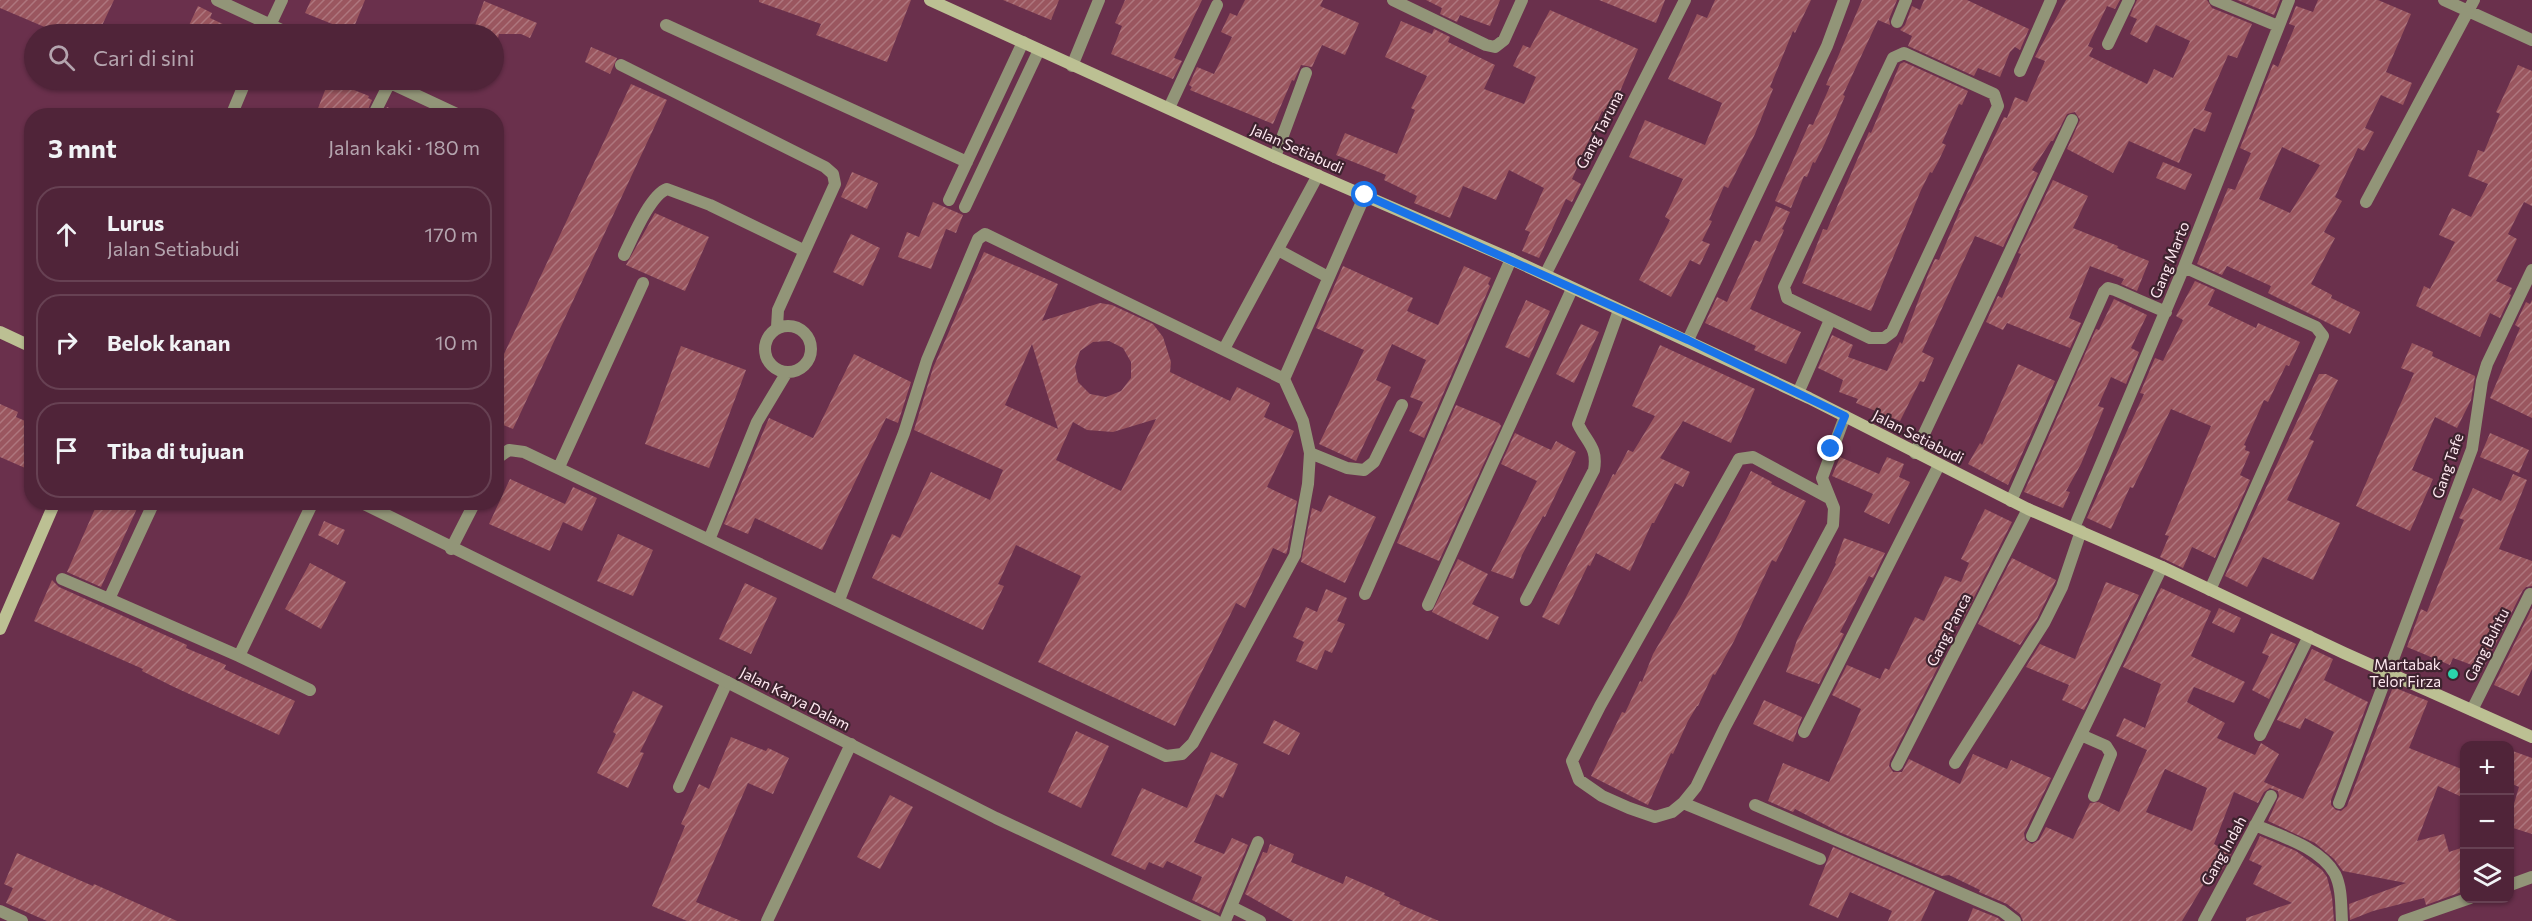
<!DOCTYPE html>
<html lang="id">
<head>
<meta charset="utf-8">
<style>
  body { margin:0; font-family:Commissioner,sans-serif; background:#562c41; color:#f1f3f6 }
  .controls { position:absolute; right:18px; bottom:18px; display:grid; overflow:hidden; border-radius:12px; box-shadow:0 2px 4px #0004 }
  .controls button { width:54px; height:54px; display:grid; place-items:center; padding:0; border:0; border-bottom:2px solid #674153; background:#502439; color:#f1f3f6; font:30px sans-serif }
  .stop { position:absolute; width:18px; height:18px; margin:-14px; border:4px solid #1a73e8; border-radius:50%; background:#fff }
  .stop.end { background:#1a73e8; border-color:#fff; box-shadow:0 2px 6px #0008 }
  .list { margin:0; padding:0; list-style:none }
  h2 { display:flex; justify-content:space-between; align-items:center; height:78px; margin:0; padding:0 24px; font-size:26px }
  h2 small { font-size:20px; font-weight:400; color:#b4a4ae }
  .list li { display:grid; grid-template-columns:39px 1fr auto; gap:18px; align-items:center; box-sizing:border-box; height:96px; margin:0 12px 12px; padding:0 12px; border:2px solid #674153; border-radius:24px }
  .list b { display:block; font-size:22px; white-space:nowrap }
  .list p { margin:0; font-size:20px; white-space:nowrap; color:#b4a4ae }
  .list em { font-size:20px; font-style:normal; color:#b4a4ae }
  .icon { flex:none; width:33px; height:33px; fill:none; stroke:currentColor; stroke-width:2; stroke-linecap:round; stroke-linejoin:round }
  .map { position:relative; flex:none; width:2532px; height:921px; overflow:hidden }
  .search { position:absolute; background:#502439; box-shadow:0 2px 4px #0004; left:24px; top:24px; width:480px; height:66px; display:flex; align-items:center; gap:15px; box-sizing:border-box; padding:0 21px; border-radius:33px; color:#b4a4ae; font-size:22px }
  .panel { position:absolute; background:#502439; box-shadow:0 2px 4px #0004; left:24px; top:108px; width:480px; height:402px; border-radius:24px }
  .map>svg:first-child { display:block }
</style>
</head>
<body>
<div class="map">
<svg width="2532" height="921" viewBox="0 0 2532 921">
  <defs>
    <pattern id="building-hatch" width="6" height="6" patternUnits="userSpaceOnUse" patternTransform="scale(1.5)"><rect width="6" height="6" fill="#9a565f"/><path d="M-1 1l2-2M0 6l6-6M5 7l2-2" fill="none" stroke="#ae767e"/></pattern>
  </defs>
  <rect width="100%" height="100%" fill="#6a304c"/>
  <path fill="url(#building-hatch)" fill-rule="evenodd" d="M0 0H114L98 34H61L0 8Z
    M311 0H365L352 32 305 13Z
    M759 0H911L887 62 816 35 821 24 759 2Z
    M1003 0H1059L1051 20Z
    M1125 0H1202L1174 58 1182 61 1173 79 1111 54 1122 26 1115 23Z
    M1245 0H1323L1320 6 1359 23 1345 55 1322 45 1312 67 1301 65 1294 81 1292 80 1273 124 1190 90 1192 87 1189 85 1197 67 1214 74 1232 37 1221 32 1230 13 1237 16Z
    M1426 0H1500L1490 26 1460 15 1457 22 1440 14 1442 8Z
    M1599 0H1665L1656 23Z
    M1715 0H1811L1795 33 1793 31 1770 87 1773 89 1755 134 1728 188 1724 186 1709 220 1712 221 1702 241 1710 244 1700 265 1690 260 1671 297 1639 280 1670 220 1665 217 1683 179 1629 157 1645 120 1705 145 1722 103 1668 79 1697 14 1707 18Z
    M1862 0H1897L1889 19 1890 25 1878 20 1843 95 1845 96 1825 143 1815 163 1813 162 1807 177 1804 176 1791 208 1775 201 1809 124 1813 125 1830 86 1826 85Z
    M1924 0H1967L2029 29 2020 50 2015 47 2010 52 2000 77 1978 68 1974 76 1908 46 1912 36 1900 30 1905 25 1912 6 1920 10Z
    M2066 0H2120L2115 9 2107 6 2088 46 2093 48 2089 56 2147 84 2154 69 2173 78 2190 41 2156 25 2147 43 2130 34 2137 19 2130 16 2137 0H2207L2212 8 2252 24 2237 58 2228 55 2204 110 2212 113 2205 132 2194 128 2179 163 2129 141 2113 173 2067 149 2080 120 2075 112 2067 114 2053 141H2051L2032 170 2038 173 2003 247 1975 236 1922 352 1934 358 1924 382 1920 381 1900 421 1856 403 1858 399 1839 392 1843 380 1818 368 1832 335 1853 345 1848 357 1887 371 1900 342 1902 344 1929 272 1935 259 1939 260 1960 210H1959L2004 117 2007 118 2015 97 2027 102 2045 61 2035 57Z
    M2237 0H2280L2274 15Z
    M2318 0H2378L2411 14 2386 72 2412 83 2403 105 2381 95 2365 128 2374 132 2364 151 2358 148 2335 197 2342 201 2324 232 2335 238 2311 284 2332 295 2331 298 2360 312 2350 334 2268 293 2271 286 2227 266 2222 275 2197 264 2228 188 2235 190 2251 153 2240 148 2273 64 2278 67 2295 26 2289 24 2296 6 2313 12ZM2282 147 2320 165 2290 213 2259 199Z
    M484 1 537 23 530 38 521 34H499L498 38 494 34H472Z
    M198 6 212 13 210 18 244 34H185Z
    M1550 10 1638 49 1610 115 1602 111 1572 179 1581 184 1572 202 1566 199 1539 258 1522 251 1530 232 1525 230 1544 188 1509 170 1496 200 1463 186 1450 218 1414 203 1417 196 1384 180 1386 175 1336 155 1345 133 1397 154 1415 110 1411 108 1427 76 1385 57 1401 21 1432 34 1434 29 1450 37 1448 42 1495 65 1484 89 1524 104 1536 77 1513 66 1523 45 1530 48Z
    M591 47 617 58 610 74 585 62Z
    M1904 62 1968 91 1962 105 1959 104 1942 143 1946 145 1938 162 1932 173 1930 172 1921 190 1871 311 1802 283 1823 229 1827 230 1869 132 1871 133 1900 64Z
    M2518 65 2532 71V206L2524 202 2508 234 2517 239 2496 281 2512 288 2509 294 2511 295 2500 318 2490 313 2480 337 2416 306 2424 286 2430 289 2455 242 2439 235 2452 208 2471 217 2488 184 2468 176 2478 150 2484 152 2500 114 2496 112Z
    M329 80 369 96 368 98 372 100 365 116H315Z
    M631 84 667 100 513 429 496 422V371Z
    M387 107 408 116H382Z
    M2163 162 2192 174 2185 190 2156 178Z
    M852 172 878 183 867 209 841 197Z
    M2053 180 2088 196 2073 228 2118 246 2117 248 2149 261 2137 291 2121 284 2124 279 2090 266 2069 318 2081 323 2070 348 2007 323 2003 330 1986 322 1998 296 2002 298 2021 254 2018 253Z
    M933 202 963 215 956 233 946 229 931 269 898 257 907 232 919 237Z
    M1776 206 1790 212 1782 229 1784 230 1750 309 1801 332 1786 364 1754 350 1756 346 1705 323 1717 297 1727 302 1755 240 1760 242Z
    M655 213 709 237 685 291 626 265Z
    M851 234 880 248 863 286 833 272Z
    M984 252 1058 284 1042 321 1100 303 1112 305 1153 324 1163 337 1171 362 1170 372 1230 401 1237 387 1270 403 1264 417 1294 431 1267 487 1297 501 1287 552 1286 554 1273 548 1245 608 1236 603 1175 726 1038 662 1081 576 1016 545 998 584 1004 586 983 630 872 578 892 534 900 538 931 472 990 500 1003 470 914 430 933 368ZM1109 341 1123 348 1131 362V378L1121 391 1106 397 1090 394 1078 382 1075 367 1080 351 1093 342ZM1032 344 1058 429 1005 405ZM1156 419 1121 491 1056 460 1073 422 1087 430 1113 432Z
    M1343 266 1413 298 1407 311 1438 325 1464 266 1491 278 1488 284 1490 286 1424 438 1409 431 1423 402 1410 397 1426 360 1392 344 1376 380 1391 387 1356 461 1319 444 1364 350 1316 328Z
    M2195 281 2215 290 2208 305 2256 328 2258 323 2300 342 2289 366 2286 365 2268 402 2264 400 2244 445 2246 446 2245 450 2250 452 2240 475 2250 480 2215 558 2192 547 2183 568 2160 557 2169 536 2165 535 2211 426 2171 409 2133 488 2130 487 2111 529 2087 518 2144 394 2140 393 2155 358 2163 361 2183 320 2176 316Z
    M2114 299 2147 315 2131 348 2139 352 2126 384 2111 377 2098 406 2104 408 2081 464 2066 491 2070 492 2063 508 2024 492 2096 329 2099 330Z
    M1526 300 1550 311 1529 358 1505 347Z
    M2532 300V418L2490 398 2520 328 2515 325 2526 302 2530 304Z
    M1581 324 1599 332 1574 383 1556 374Z
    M2412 343 2433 352 2432 356 2475 376 2471 400 2457 428 2435 417 2412 470 2433 479 2410 531 2356 506 2414 373 2401 368Z
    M1660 345 1755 389 1731 443 1683 421 1660 458 1690 472 1683 487 1675 483 1654 523H1652L1630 571 1596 553 1590 566 1588 565 1559 625 1542 617 1613 474 1615 475 1628 450 1633 452 1655 416 1632 406Z
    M681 346 746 370 709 468 645 444Z
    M854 354 911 382 898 423 886 418 822 550 755 518 748 534 724 524 769 418 813 438Z
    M2018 364 2055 381 2008 485 1968 464 1980 443 1982 445Z
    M2319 374H2326L2338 380 2309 439 2314 441 2287 500 2340 523 2313 580 2263 557 2247 587 2225 576Z
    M0 404 18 412 16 417 32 424V471L0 457Z
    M1456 405 1499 423 1501 426 1439 561 1397 543Z
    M1515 433 1551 450 1556 441 1576 452 1545 517 1543 516 1522 555 1513 579 1491 571 1537 481 1501 464Z
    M2490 433 2529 450 2519 473 2480 457Z
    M1840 457 1879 474 1887 457 1904 464 1899 477 1910 482 1889 524 1864 512 1873 494 1832 476Z
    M1751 471 1772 482 1771 484 1806 501 1776 562 1772 560 1734 641 1715 675 1713 674 1698 706H1697L1688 721 1673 754 1671 753 1648 805 1591 776 1622 712 1625 713 1640 681 1642 682 1653 654 1683 603Z
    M2513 474 2527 480 2499 549 2532 561V586L2526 587 2523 590 2483 669 2453 658 2450 665 2407 647 2421 609 2427 612 2464 520 2459 518 2473 488 2501 501Z
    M510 479 565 504 573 487 597 498 582 531 563 522 550 551 489 524Z
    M1329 495 1376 517 1345 583 1301 562 1312 508 1321 512Z
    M98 502H140L101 587 67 572Z
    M1985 509 2012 522 1964 617 1957 627 1954 625 1940 658 1942 659 1890 761 1889 766 1893 772H1902L1909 759 1960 784 1973 754 2007 769 2011 760 2051 778 2024 833 2025 840 2032 844 2039 840 2046 827 2073 839 2090 803 2099 802 2119 812 2147 750 2116 736 2124 718 2145 728 2161 684 2123 667 2161 588 2211 611 2191 656 2245 682 2234 703 2194 687 2187 702 2225 723 2217 738 2255 755 2261 743 2279 754 2264 782 2303 799 2334 732 2305 718 2300 729 2277 720 2312 649 2333 659 2324 680 2368 702 2331 800V805L2336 810 2341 811 2347 806 2393 687 2428 701 2409 748 2464 770V798L2438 786 2417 841 2444 834 2449 852 2464 847V891L2426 905 2424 898 2373 911 2350 920 2349 904 2406 883 2343 871 2334 859 2315 843 2268 821 2279 796 2278 791 2270 788 2264 792 2258 803 2234 792 2214 844 2231 854 2218 877 2211 872 2182 921H2023L2020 914 2007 904 1979 892 1980 890 1949 875 1942 876 1839 832 1795 809 1793 812 1768 801 1783 763 1829 782 1861 709 1832 695 1847 665 1880 679 1885 668 1889 670 1915 617 1924 621 1945 576 1961 582 1969 563 1961 559ZM2165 769 2207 788 2192 831 2146 812Z
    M324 521 345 530 338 545 318 535Z
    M618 534 653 550 633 596 597 581Z
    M1844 538 1885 553 1873 578 1869 576 1840 632 1844 634 1819 684 1786 672 1797 640 1836 564 1835 563Z
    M2012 558 2056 580 2037 619 2020 645 1978 624Z
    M1458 559 1488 574 1472 604 1499 617 1488 640 1432 612Z
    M310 563 346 582 321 629 285 609Z
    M52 580 59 587 187 645 186 648 226 665 224 669 295 701 279 735 174 687 142 671 143 669 34 621Z
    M2106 582 2139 595 2084 710 2062 700 2069 685 2026 667 2040 644 2075 659Z
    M745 583 777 598 751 654 719 639Z
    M1326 589 1347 598 1337 621 1345 624 1332 653 1325 650 1317 670 1296 661 1304 642 1293 637 1306 607 1317 612Z
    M2219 608 2241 618 2234 633 2212 623Z
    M2532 608V669L2519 696 2494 685Z
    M2271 633 2296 644 2269 699 2252 690 2269 656 2262 653Z
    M633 691 663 706 640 752 644 753 628 788 597 773 616 734 613 732Z
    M1764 700 1802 717 1793 742 1753 724Z
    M1274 720 1300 733 1289 755 1263 743Z
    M1076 731 1109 746 1081 808 1048 792Z
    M731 737 766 751 768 748 789 758 773 794 748 783 696 902 741 921H687L652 906 685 826 681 824 699 784 709 789Z
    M2510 750 2532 758V834L2510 827V817L2519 787 2510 783Z
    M1211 752 1238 764 1223 798 1216 794 1194 842 1224 854 1232 838 1248 845 1219 913 1192 900 1202 877 1167 861 1163 868 1149 862 1145 870 1111 855 1142 788 1187 808Z
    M890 795 913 807 880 869 857 857Z
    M2260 836 2296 851 2322 870 2327 877 2332 897 2334 921H2246V918L2292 903 2253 884 2262 866 2249 860Z
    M1270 844 1294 854 1291 862 1343 884 1346 876 1385 893 1384 895 1400 902 1399 904 1439 921H1293L1245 894 1263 852 1267 853Z
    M1833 847 1935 891 1921 921H1888L1892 911 1850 892 1838 918 1809 905Z
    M17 853 93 886 94 884 177 921H47L6 903 13 888 4 884Z
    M1973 908 1998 918 2001 921H1968Z"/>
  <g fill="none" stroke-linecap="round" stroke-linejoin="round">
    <path stroke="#929578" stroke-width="12" d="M621 65 825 167 833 174 835 184 778 310 777 327
      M1278 250 1328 277
      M624 255C632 239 650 195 667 189L710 205 803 250
      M765 349a23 23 0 1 1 46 0a23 23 0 1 1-46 0Z
      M1224 349 1318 175
      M787 372 757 422 709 540 1166 756 1182 754 1193 743 1295 555 1308 484 1310 453 1303 421 1284 379 985 234 978 239 927 360 904 433 839 600
      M1284 379 1365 195
      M1310 453 1347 468 1364 470 1374 462 1402 405
      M496 459 509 450 524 452 709 540
      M559 467 643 283
      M154 502 109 599 239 656 313 502
      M451 549 475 502
      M62 579 109 599
      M239 656 310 690
      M1955 763 2044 623 2062 587 2081 531
      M679 787 727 682
      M767 921 851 744"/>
    <path stroke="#929578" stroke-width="12" d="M217 0 290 34
      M1393 0 1486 45 1495 47 1504 40 1522 0
      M2215 0 2278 26
      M2444 0 2532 40
      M1897 22 1906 0
      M666 25 967 162
      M266 34 282 0
      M2108 44 2129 0
      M1904 53 1994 94 1998 106 1892 332 1884 338H1870L1787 298 1784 287 1893 58Z
      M1072 66 1099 0
      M2020 71 2051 0
      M384 80 461 116
      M1169 108 1217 5
      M231 116 246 80
      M373 116 390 82
      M1275 157 1306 73
      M949 200 1023 42
      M2366 202 2474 0
      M965 207 1039 50
      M2184 267 2316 327 2323 336 2210 590
      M1545 275 1685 0
      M1688 340 1827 46 1844 0
      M1798 393 1830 320
      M1915 453 2072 120
      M1829 498 1753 457 1739 459 1600 706 1572 761 1579 780 1602 796 1629 808 1655 817 1672 812 1683 803 1696 787 1725 727 1833 525 1834 508 1822 478 1845 416
      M2011 501 2104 292 2108 288 2115 290 2166 312
      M360 502 727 682 996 818 1216 921
      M2074 528 2184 267 2289 0
      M1365 594 1511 259
      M1526 600 1594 470C1598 447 1587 443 1578 424L1619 310
      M1428 605 1572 289
      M2472 710 2530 594
      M1804 732 1939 465
      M2081 735 2106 746 2111 754 2094 796
      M2260 735 2309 636
      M1897 765 2028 509
      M1683 803 1820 859
      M2339 803 2472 449 2482 381 2487 364 2532 270
      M1755 805 2002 911 2015 921
      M2255 825C2281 836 2321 848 2335 874 2342 888 2341 906 2342 921
      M2032 836 2162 567
      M2510 885 2532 877
      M1232 907 1260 921
      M0 911 22 921
      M1225 921 1258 842
      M2204 921 2271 796
      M2404 921 2470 898"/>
    <path stroke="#bcc093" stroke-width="12" d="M930 0 1275 157 1511 259 1809 398 2028 509 2162 567 2344 653 2532 737
      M0 332 32 347
      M0 629 55 502"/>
  </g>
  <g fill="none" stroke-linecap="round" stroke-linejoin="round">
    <path stroke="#1a73e8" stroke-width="8" d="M1365 195 1688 340 1845 416 1831 449"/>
  </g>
  <circle fill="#2ad5ac" stroke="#3e232f" stroke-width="2" cx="2453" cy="674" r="6"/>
  <g text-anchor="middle" stroke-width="4.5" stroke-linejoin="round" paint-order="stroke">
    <g font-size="15" fill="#ffe9f1" stroke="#3e232f">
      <text transform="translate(1600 130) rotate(-63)" y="5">Gang Taruna</text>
      <text transform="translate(1297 149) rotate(24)" y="5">Jalan Setiabudi</text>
      <text transform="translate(2170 260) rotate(-68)" y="5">Gang Marto</text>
      <text transform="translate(1918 437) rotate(27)" y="5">Jalan Setiabudi</text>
      <text transform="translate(2448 466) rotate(-71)" y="5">Gang Tafe</text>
      <text transform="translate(1949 630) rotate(-63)" y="5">Gang Panca</text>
      <text transform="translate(2487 645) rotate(-63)" y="5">Gang Buhtu</text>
      <text transform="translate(795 699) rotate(27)" y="5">Jalan Karya Dalam</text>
      <text transform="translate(2224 851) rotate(-61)" y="5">Gang Indah</text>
    </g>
    <g font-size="15" fill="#ffe9f1" stroke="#3e232f" text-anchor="end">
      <text x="2441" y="670">Martabak<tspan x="2441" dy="17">Telor Firza</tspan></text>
    </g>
  </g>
</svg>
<div class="controls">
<button>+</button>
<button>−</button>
<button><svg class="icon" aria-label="layers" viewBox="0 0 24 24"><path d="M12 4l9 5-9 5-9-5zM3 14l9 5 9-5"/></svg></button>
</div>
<div class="stop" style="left:1365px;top:195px"></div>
<div class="stop end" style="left:1831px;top:449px"></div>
<div class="search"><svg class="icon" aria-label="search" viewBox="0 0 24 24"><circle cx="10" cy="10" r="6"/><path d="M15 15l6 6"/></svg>Cari di sini</div>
<section class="panel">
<h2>3 mnt<small>Jalan kaki · 180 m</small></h2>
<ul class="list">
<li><svg class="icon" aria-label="ahead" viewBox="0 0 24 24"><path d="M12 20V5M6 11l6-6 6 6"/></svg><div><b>Lurus</b><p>Jalan Setiabudi</p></div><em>170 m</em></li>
<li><svg class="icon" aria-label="right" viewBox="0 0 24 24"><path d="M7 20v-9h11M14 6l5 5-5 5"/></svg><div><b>Belok kanan</b></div><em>10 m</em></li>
<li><svg class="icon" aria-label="arrive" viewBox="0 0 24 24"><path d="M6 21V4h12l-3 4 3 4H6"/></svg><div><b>Tiba di tujuan</b></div></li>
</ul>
</section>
</div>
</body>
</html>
